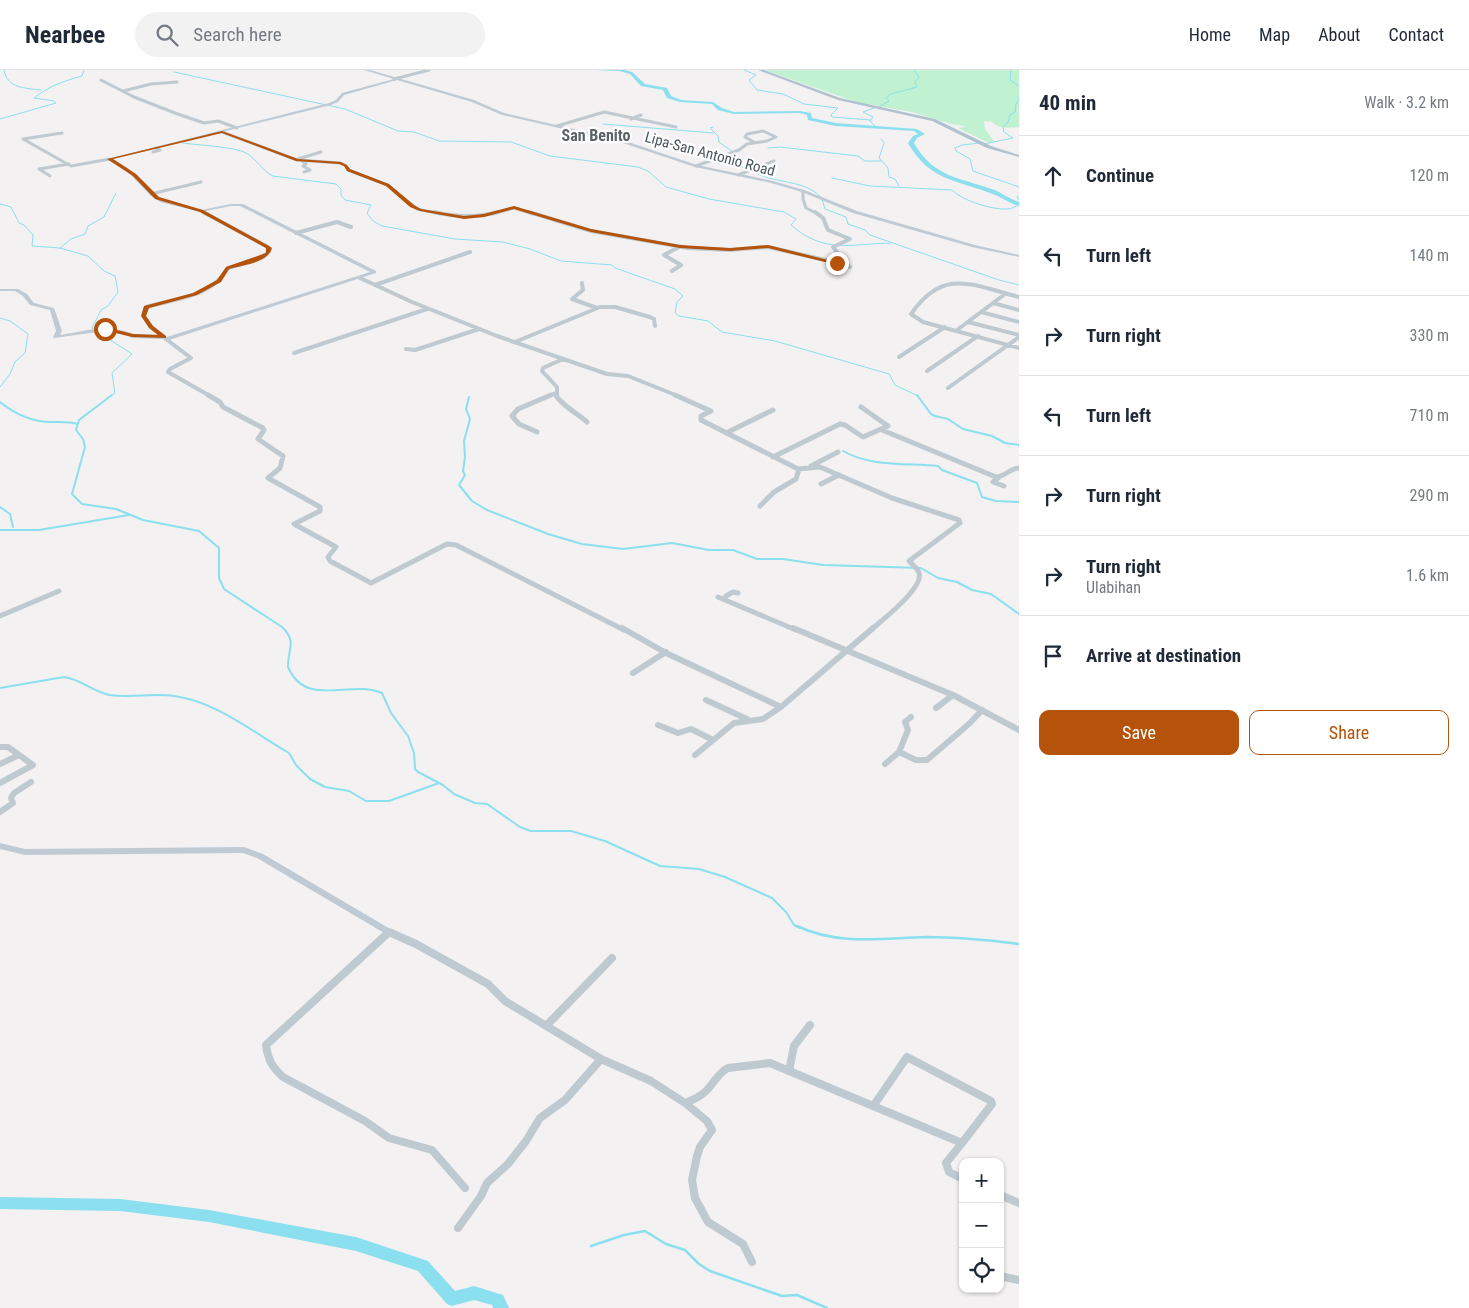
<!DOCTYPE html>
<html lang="en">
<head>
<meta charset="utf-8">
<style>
  body { margin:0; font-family:"Roboto Condensed",sans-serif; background:#f2f2f3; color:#1f2937 }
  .controls { position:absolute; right:15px; bottom:15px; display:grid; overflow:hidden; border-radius:10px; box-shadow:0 1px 4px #0004 }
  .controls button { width:45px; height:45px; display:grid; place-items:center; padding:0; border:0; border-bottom:1px solid #e0e1e3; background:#fff; color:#1f2937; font:25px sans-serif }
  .stop { position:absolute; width:15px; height:15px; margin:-11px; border:4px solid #b45309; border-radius:50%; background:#fff }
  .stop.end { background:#b45309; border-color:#fff; box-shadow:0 1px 5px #0008 }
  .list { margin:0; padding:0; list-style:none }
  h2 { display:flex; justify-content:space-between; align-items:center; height:65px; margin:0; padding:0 20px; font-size:21px }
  h2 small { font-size:16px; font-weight:400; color:#747a83 }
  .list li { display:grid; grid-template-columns:32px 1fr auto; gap:15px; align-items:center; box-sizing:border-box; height:80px; padding:0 20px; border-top:1px solid #e0e1e3 }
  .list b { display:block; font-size:19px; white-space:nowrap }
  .list p { margin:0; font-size:16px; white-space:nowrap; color:#747a83 }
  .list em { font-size:16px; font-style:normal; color:#747a83 }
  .actions { display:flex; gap:10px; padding:15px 20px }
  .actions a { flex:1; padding:11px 0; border:1px solid #b45309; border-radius:10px; text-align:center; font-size:18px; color:#b45309 }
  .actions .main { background:#b45309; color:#fff }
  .icon { flex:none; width:28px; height:28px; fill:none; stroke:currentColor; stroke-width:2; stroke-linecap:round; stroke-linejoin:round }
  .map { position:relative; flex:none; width:1019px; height:1238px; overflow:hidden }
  header { display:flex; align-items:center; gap:30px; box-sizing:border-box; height:70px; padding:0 25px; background:#fff; border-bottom:1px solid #e0e1e3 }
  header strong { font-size:24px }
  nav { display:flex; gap:28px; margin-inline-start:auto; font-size:18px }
  .search { width:350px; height:45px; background:#f2f2f3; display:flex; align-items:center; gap:12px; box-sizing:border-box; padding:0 18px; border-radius:28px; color:#747a83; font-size:19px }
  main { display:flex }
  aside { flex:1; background:#fff }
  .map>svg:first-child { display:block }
</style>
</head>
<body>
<header>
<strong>Nearbee</strong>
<div class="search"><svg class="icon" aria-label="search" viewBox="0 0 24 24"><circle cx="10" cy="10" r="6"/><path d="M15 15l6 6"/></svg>Search here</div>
<nav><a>Home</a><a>Map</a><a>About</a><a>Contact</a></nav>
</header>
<main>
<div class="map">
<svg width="1019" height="1238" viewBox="0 0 1019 1238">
  <rect width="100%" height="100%" fill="#f3f1f1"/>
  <path fill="#c0f1d0" d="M765 0H1019V57C1010 58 998 59 992 52L984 51 985 59 994 71 989 73 958 58 965 57 964 56 951 54 912 42 856 32Z"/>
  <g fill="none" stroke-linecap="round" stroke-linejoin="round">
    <path stroke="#8cdfee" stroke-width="1" d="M4 0C7 19 26 18 41 20
      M744 0 756 5 749 10 757 20 783 24 804 34 838 38 831 45 832 47 871 50
      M1011 0 1010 10 1019 16
      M174 2 345 39 398 61 414 62 439 71 511 72 550 86 638 97 648 101 666 117 709 129 784 142 796 149 791 155C824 184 850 174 890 173
      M1019 25V28
      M879 37 889 31 886 28 891 24 917 17 915 12 919 7 914 0
      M874 38 863 42 873 47 870 51 876 57
      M0 49 56 33 54 31 34 28C49 16 64 11 82 6L84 0
      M603 54 714 63
      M713 57 710 58 718 66 719 72 733 82
      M881 69 884 73 879 88 888 98 889 107 895 109 899 116
      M183 73C197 75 236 77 246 83 257 89 262 101 273 106L336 114 341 119V125L345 130 371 135 367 143 373 151 382 156 455 169 503 172 530 179 561 191 612 195 615 198 675 219 683 226 677 232 675 243 679 246 708 251 722 262 775 271 889 304 895 315 918 326
      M980 73 962 75 955 78 956 81 970 89 973 101 1019 117
      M984 74 1013 68 1004 62 1003 57 1008 52 1010 45 1015 42 1016 34 1019 30
      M768 78 780 77 858 86 865 91H881
      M720 88 747 99
      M751 100C773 115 802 108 821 127
      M832 108 870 116 952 120C963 131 992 140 1008 139 1011 139 1016 136 1019 135
      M1019 126 1017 127 1019 130
      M822 129 825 139 846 147 848 154 865 160 870 165 999 210 1019 215
      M0 134 11 137 19 153 24 155 33 165 32 176 60 178 88 186 104 201 115 206 118 222 108 236 101 240 92 258 132 284 112 303 115 323 111 326
      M60 178 71 169 85 164 88 156 104 147 116 123
      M0 248 10 251 28 264 25 283 15 292 10 304 0 317"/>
    <path stroke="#8cdfee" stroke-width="2" d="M112 325 79 350 76 360 83 369 85 377 72 424 82 434 116 439 143 450 199 461 219 478V508L224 519 282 557C298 572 287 580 288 597 306 639 351 609 382 623L391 643 408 666 414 683 415 699 418 702 443 715 454 724 475 733 487 734 520 757 531 761H571L605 771 660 796 699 799 725 807 772 828 786 842 794 855 800 858
      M917 325 931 344 935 346 948 349 963 359 992 366 1005 373 1019 375
      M469 327 466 339 470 349 464 371 465 387 463 401 465 405 459 415 472 431 487 440 548 464 582 474 623 479 672 473 709 480H733L757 489H783L823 495 921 498 938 508 957 512 972 520 991 524 1019 544
      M0 332C15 344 32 352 51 352 61 352 68 351 78 354
      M843 381C871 397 906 393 938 396L942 400 977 413 982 427 996 431 1019 432
      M0 437 10 444 13 457
      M0 460H39L129 445
      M0 618 64 607C81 609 93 622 110 625 131 628 153 623 174 626 215 631 253 662 289 683L296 695 310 709 325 717 349 721 366 731H389L439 713"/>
    <path stroke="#8cdfee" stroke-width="2.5" d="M797 856C839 876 882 868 926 867 958 867 988 870 1019 874
      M591 1176 624 1165 645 1161 666 1174 685 1180 699 1194 710 1201 782 1226 797 1225 827 1238"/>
    <path fill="#8cdfee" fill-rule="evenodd" d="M594 0H625L632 2 645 14 667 18 671 26 681 30 713 32 722 38 734 42 800 41 811 43 812 48 836 53 917 59 925 64 917 68 914 73C934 108 961 108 995 120 1003 124 1010 129 1019 132V136C1008 133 1000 126 990 123 954 109 930 111 908 73L913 66 918 64 914 61 836 56 808 50 807 45 800 43 734 44 718 40 712 34 680 32 667 28 663 20 641 16 630 4 619 1Z
      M0 1127 120 1129 209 1140 356 1167 428 1191 455 1221 474 1216 503 1225 509 1238H493L492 1235 474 1230 452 1236 447 1234 418 1201 356 1181 209 1152 120 1141 0 1139Z"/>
    <path stroke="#bfc9d0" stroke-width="3" d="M394 9 429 0
      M101 10 134 27 175 43 204 53 218 51 237 58
      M123 21 151 14 177 12
      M631 49 641 45
      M557 56 604 42 676 57
      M222 62 297 90 340 93 346 96 348 100 387 115 417 139 441 144
      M62 63 23 69 71 96 110 89
      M153 82 160 80 156 78
      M298 89 321 82
      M302 91 306 94 303 96 310 100 304 102
      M696 96 739 80 747 74 767 71 776 67 763 61 747 64 745 67 754 72
      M738 105 774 91
      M50 106 39 99 69 94
      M803 121V129L806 138 818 144
      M151 124 201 112
      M201 141 206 144
      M493 144 514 138 533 144"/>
    <path stroke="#bfc9d0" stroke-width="4" d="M434 142C456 147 476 148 498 142
      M529 142 591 161 688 178 730 180 768 177 839 193 841 187 833 177 850 169 828 160 823 148 815 142
      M296 163 337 152 351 157
      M837 193 850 197
      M672 201 681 195 664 185 679 177
      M360 208 412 232 497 266 607 304 628 306 678 326
      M582 213 583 220 572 229 597 238
      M375 215 470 182
      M1019 227C972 215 944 197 911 244L923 252 1019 278
      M993 233 1019 240
      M981 242 1019 252
      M968 252 1019 265
      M957 260 1005 224
      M164 267 151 257 144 246 146 237C175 229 212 227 228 198L263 187 269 181 268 177 203 142
      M166 269 191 288 170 299 168 302 210 326
      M515 272 600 237H615L650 247 654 249 655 256
      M406 279 415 280 479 259
      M294 283 427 239
      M899 287 945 257
      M927 301 978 266
      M948 318 1019 267
      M548 326 556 323
      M557 326V317L542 301 543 298 563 289"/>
    <path stroke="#bfc9d0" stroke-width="5" d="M208 325 220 332 223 337 263 358 264 360 258 369 283 386 280 398 268 408 320 437V441L294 454 336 477 328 487 330 491 371 513 447 474 456 475 624 560
      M556 325C559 333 579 345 587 352
      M675 325 711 341 701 346V350L798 399 820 397 892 428 959 450 960 453 909 491C912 494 918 499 919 503 924 518 882 550 871 560
      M882 360 996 407C1005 407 1010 398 1019 398
      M537 362 519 354 512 346 518 339 551 325
      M726 363 773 340
      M773 387 840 354 845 355 863 367 888 356 861 337
      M811 396 838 382
      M999 407 993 412 1004 416
      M821 414 839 405
      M760 436 774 422 796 409 799 399
      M726 526 733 522 738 523
      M718 527 796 560
      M0 546 59 521"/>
    <path stroke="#bfc9d0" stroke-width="6" d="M622 558 668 584 781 637
      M793 558 953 625 1019 660
      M633 603 666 582
      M706 630 747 649
      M936 638 953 625
      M658 655 678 663 691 659 713 670
      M0 677H8L33 695 0 713
      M899 682 908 660 905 652 911 647
      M695 685 734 653 763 649 781 637 873 558
      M0 694 19 685
      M885 694 899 682 916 690H927L970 653 982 640
      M0 742 13 733 11 728 14 723 31 712"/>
    <path stroke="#bfc9d0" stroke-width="8" d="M546 956 612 888
      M789 1001 794 976 810 955
      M685 1033 707 1051 712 1060 700 1077 697 1086 692 1110 695 1128 708 1152 743 1174 752 1192
      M874 1035 907 987 991 1031 992 1034 962 1073
      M465 1118 432 1080 389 1068 365 1051 283 1007C272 997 268 990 266 975L389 862 416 874 488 914 505 931 601 989 651 1011 685 1033C693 1030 700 1027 706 1021 714 1013 718 1003 728 998L770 993 962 1073 946 1093 949 1102 963 1109
      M1000 1125 1019 1133
      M458 1158 481 1126 487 1113 508 1094 526 1071 540 1048 565 1030 601 989
      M1000 1206 1019 1210"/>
    <path fill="#bfcad5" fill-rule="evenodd" d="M364 0H370L474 30 504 43 622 70 697 95 773 111 804 120 857 141 975 175 1019 185V187L972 177 853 143 802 122 771 113 695 97 620 72 502 45 472 32 397 10 344 25 338 32 331 35 113 89 128 98 152 123 164 130 201 140 231 134H243L376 201V203L166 271 163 269 132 268 122 263 105 261 54 268 53 267 56 261 50 240 30 235 23 226 15 221H0V219H18L27 224 34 233 54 238 62 261 60 265 105 257 125 261 133 264 164 265 167 267 370 202 240 136H231L201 142 160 132 150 125 126 100 108 89 329 33 336 30 342 23 394 9Z
      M0 773 25 779 244 777 263 784 392 860 394 862 392 864 389 865 386 864 257 788 243 783 25 785 0 779Z"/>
    <path fill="#b0c2d0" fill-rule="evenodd" d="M758 0H764L840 28 935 49 991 76 1019 85V87L987 78 932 51 838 30Z"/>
  </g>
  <path fill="#b45309" d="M222 61 298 89 341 92 347 95 350 99 389 114 414 135 421 139 464 146 484 144 514 136 591 159 680 175 730 178 768 175 840 193 837 195 768 178 730 181 680 178 591 162 514 139 484 147 464 149 420 141 410 137 386 116 347 101 344 96 339 94 296 91 222 63 113 89 136 104 159 127 203 140 269 176 272 178C268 193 243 195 229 199L221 212 197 225 149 238 146 246 153 256 166 266V268L132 267 103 260 105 257 133 264 158 265 149 258 141 246 144 236 193 223 217 210 226 197 266 183V178L200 142 155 129 133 106 107 89Z"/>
  <g text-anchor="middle" stroke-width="4.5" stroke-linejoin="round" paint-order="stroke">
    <g font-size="15" fill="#48555f" stroke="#fff">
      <text transform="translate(710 84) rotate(15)" y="5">Lipa-San Antonio Road</text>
    </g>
    <g font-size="16" font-weight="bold" fill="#5d6266" stroke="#fff">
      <text x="596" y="71">San Benito</text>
    </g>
  </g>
</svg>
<div class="controls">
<button>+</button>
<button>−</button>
<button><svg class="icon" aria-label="locate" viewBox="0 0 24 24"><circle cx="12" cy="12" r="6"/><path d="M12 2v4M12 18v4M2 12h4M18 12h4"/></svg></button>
</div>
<div class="stop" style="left:105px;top:259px"></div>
<div class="stop end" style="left:837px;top:193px"></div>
</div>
<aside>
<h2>40 min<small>Walk · 3.2 km</small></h2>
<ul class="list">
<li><svg class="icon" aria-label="ahead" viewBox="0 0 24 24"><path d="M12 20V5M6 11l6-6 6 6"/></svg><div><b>Continue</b></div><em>120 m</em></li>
<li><svg class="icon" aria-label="left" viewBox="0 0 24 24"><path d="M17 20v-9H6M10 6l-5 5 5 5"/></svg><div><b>Turn left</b></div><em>140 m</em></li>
<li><svg class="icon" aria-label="right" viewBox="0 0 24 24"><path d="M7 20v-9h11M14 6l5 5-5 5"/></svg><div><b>Turn right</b></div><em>330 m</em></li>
<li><svg class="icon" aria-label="left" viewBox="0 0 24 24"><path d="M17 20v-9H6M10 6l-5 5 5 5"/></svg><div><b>Turn left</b></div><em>710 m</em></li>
<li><svg class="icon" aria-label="right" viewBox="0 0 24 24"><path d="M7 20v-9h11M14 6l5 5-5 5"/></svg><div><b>Turn right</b></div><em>290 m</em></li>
<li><svg class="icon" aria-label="right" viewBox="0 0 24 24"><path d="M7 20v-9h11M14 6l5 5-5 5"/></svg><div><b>Turn right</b><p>Ulabihan</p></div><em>1.6 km</em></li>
<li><svg class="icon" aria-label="arrive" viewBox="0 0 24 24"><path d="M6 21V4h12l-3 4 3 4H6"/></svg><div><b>Arrive at destination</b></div></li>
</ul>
<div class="actions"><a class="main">Save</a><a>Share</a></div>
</aside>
</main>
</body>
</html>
